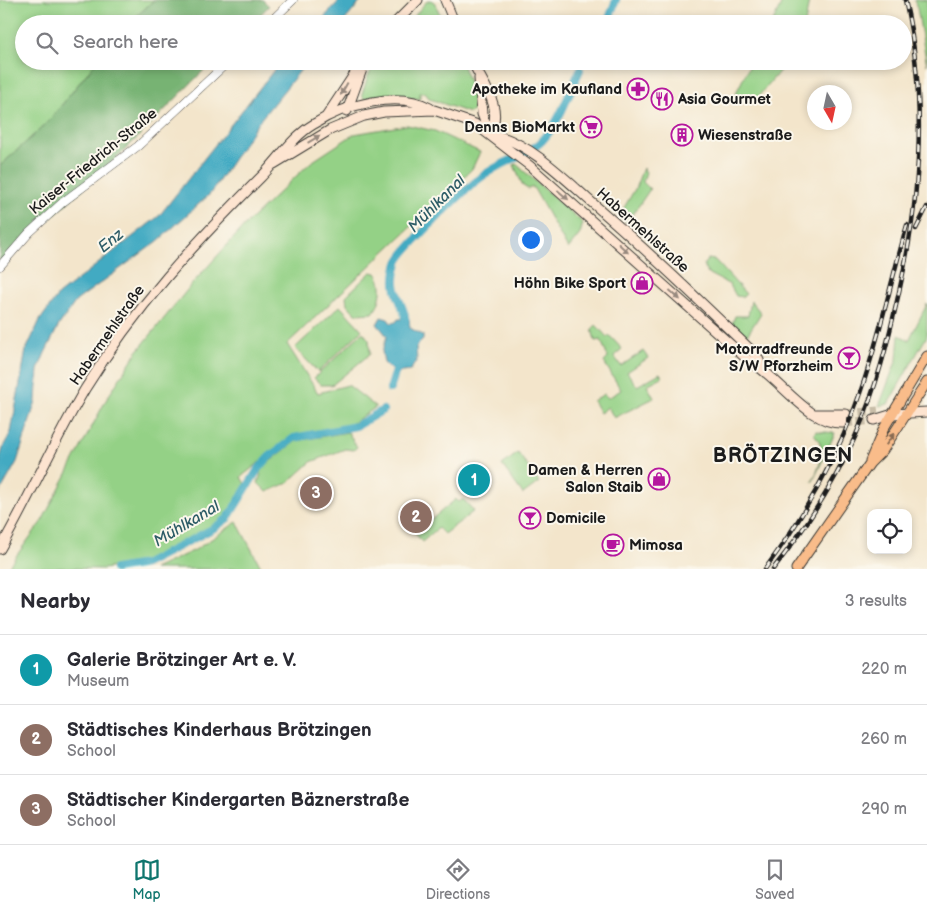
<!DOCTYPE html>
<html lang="en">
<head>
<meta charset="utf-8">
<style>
  body { margin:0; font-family:"Balsamiq Sans",sans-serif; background:#f7f7f7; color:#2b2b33 }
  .controls { position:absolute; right:15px; bottom:15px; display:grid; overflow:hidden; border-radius:10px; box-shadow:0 2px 8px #0003 }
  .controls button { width:45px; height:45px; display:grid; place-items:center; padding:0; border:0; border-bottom:1px solid #e1e1e2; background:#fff; color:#2b2b33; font:25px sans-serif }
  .compass { position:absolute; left:807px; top:85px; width:45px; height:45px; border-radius:50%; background:#fff; box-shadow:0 2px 8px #0003; rotate:171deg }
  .you { position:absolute; left:530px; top:239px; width:18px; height:18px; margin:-12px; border:4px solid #fff; border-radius:50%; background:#1a73e8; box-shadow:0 0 0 8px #1a73e833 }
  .badge { display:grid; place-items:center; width:32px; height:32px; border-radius:50%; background:#0f766e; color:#fff; font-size:16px; font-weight:700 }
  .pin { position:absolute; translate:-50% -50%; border:2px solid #fff; box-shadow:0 1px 5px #0006 }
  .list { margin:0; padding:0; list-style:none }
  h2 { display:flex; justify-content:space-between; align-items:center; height:65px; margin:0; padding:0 20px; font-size:21px }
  h2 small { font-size:16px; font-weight:400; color:#7c7c81 }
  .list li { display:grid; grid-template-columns:32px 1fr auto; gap:15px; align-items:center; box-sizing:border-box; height:70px; padding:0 20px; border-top:1px solid #e1e1e2 }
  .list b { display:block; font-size:19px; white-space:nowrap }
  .list p { margin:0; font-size:16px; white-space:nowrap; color:#7c7c81 }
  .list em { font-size:16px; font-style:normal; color:#7c7c81 }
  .icon { flex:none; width:28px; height:28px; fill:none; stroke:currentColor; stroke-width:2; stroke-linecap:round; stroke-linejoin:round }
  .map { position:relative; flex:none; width:927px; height:569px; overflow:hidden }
  .search { position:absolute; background:#fff; box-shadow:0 2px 8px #0003; left:15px; right:15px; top:15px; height:55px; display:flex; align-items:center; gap:12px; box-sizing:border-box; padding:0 18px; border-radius:28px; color:#7c7c81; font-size:19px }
  .sheet { height:275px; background:#fff }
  nav { display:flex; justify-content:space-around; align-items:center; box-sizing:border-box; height:70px; border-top:1px solid #e1e1e2; background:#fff; font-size:14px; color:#7c7c81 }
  nav a { display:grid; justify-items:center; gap:2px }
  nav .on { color:#0f766e }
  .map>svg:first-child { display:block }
</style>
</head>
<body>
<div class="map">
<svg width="927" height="569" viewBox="0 0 927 569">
  <rect width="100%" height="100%" fill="#fbf7ec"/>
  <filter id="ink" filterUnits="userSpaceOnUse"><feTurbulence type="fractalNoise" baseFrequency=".02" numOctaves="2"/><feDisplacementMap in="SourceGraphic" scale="10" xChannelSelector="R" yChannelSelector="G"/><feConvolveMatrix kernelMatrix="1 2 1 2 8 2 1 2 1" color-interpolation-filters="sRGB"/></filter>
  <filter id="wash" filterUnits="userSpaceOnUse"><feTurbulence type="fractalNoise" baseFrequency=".0096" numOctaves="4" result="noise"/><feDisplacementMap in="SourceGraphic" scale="20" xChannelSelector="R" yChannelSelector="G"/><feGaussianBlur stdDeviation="1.12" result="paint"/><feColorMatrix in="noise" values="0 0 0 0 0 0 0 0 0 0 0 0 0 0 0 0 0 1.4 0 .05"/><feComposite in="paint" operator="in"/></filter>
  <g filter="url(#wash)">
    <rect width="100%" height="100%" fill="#f3e5cb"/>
    <path fill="#94d186" stroke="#587651" d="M0 0H154L128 24H24V61H97L48 122 0 166Z
      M431 0 435 3 444 24H408L426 2Z
      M783 0H809L805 24H772Z
      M914 0H927V65L917 8Z
      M377 61H461L475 98 474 110 469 113 430 99 425 93H420V99L390 96 364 99 362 94 368 76Z
      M752 61H788L752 104 735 95Z
      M407 125 435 131 480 152 472 169 287 344 318 393 348 385 376 407 350 425 294 435 241 477 245 484 226 518 144 562 103 569 8 567 42 521 106 400 136 353 192 284 248 222 310 163 354 134Z
      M516 164 583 223 580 234 568 249 533 187 528 189 523 186 514 165Z
      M643 168 646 172 643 182 650 189 627 223 623 219 622 211 635 189Z
      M708 259 715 260 746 294 743 297 736 296 730 285 707 273 704 264Z
      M371 272 376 273C385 284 381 303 373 313L356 314 347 304 346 296Z
      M751 301 761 313 746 337 732 324 735 316H748Z
      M927 304V336L888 404 879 406 897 359 899 335 909 340Z
      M340 306 362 330 318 372 295 348Z
      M596 325 607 337 609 335 622 349 614 356 621 366 643 351 648 358 627 372 637 386 660 373 662 377 647 385 654 398 614 418 608 407 600 413 593 401 604 394 608 398 621 390 604 362 608 358 601 340 595 341 592 329Z
      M363 332 369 340 370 354 332 385H321L314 378Z
      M816 431 835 433 813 481 812 482C820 466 828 449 814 434Z
      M348 432 357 447 354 450 345 449 311 462 288 483 267 492 258 483 263 467 296 441Z
      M518 453 539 482 523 494 502 465Z
      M456 499 459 502 463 499 474 511 444 534 438 528 422 542 415 533Z
      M237 522 262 569H154L195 550Z"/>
    <path fill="#77b373" stroke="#4a6848" d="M154 0H263L269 6 251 24H128Z
      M97 61H213L118 157 0 264V166L48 122Z"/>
    <path fill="#42aac2" stroke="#2f636f" d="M340 0H362L342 24H318Z
      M281 61H308L260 120 210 194 158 241 76 301 59 325 45 353 38 370 36 401 17 462 0 492V458L4 445 11 432 26 350 40 320 58 295 159 216Z
      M381 317 388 319 391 323 396 322 398 319H409L410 328 423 335V340L416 347 417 360 410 371 394 373 384 363 382 351 387 336 377 324Z"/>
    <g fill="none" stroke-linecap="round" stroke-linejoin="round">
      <path stroke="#42aac2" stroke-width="8" d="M607 24 616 0
        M405 328C409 304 387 296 398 263 401 251 470 185 483 176 500 162 527 156 542 141 560 122 569 93 580 70
        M390 389 398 364
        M115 569 145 564 214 528 228 518 257 471 269 457 294 438 356 426 383 410"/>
    </g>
  </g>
  <g filter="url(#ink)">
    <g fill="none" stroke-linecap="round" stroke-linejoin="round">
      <path stroke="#c8bda8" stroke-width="9" stroke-dasharray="9 4.5" stroke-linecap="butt" d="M846 414 878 411
        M844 423 874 420"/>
      <g stroke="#3c3a36" stroke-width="9">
        <path id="tertiary" d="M268 24 293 0
          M0 266 29 233 63 202 138 146 229 61"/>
      </g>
      <g stroke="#3c3a36" stroke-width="11">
        <path id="secondary" d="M445 0 455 24
          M394 24 418 0
          M472 61C483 85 504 107 490 133
          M479 78 482 114 489 133
          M347 111 365 61
          M326 117 363 61
          M493 134C530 144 561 175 589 200 647 250 702 303 757 356L762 367
          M274 164 330 130 364 116 384 112 434 110 475 124 530 166 748 360C779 376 808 426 844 423
          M814 414H846
          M874 420 893 414 927 412
          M0 549C30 497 54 441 85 389 136 306 193 245 261 177 279 159 292 137 314 124 344 105 398 90 430 108"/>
      </g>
      <g stroke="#3c3a36" stroke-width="11">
        <path id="primary" d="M870 461 884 428 927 356
          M796 569 870 463 883 450 927 382"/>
      </g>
      <use href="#tertiary" stroke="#fff" stroke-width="8"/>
      <use href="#secondary" stroke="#fde4d0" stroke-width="9"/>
      <use href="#primary" stroke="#f9bc8a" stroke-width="9"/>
      <g stroke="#1c1c1c" stroke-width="4.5">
        <path id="rail" d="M916 229 927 207
          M765 569C802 519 833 465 855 407 877 348 890 285 907 225
          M773 569C805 529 834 484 855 437 876 390 888 342 899 292 921 196 927 96 905 0"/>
      </g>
      <use href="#rail" stroke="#fbf7ec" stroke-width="2.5" stroke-dasharray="8" stroke-linecap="butt"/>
    </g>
    <defs><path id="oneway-solid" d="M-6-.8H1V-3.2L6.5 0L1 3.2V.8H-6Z" transform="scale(1.25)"/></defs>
    <g fill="#988a7f">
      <use href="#oneway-solid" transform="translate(344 89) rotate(119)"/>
      <use href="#oneway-solid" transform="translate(314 139) rotate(-31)"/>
      <use href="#oneway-solid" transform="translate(563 195) rotate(41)"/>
      <use href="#oneway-solid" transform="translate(623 248) rotate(43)"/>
      <use href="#oneway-solid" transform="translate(675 295) rotate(42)"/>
    </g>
    <use fill="#8a6c53" href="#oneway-solid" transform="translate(890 439) rotate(-56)"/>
  </g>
  <defs>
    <g id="pharmacy-ring" transform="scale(1.125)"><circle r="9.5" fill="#fbf7ec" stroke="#b5179e" stroke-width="1.5"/><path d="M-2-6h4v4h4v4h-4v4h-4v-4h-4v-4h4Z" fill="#b5179e"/></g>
    <g id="restaurant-ring" transform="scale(1.125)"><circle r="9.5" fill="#fbf7ec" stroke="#b5179e" stroke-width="1.5"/><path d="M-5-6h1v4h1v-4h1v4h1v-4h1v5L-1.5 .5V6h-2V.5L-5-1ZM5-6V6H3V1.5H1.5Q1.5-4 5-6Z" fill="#b5179e"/></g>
    <g id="supermarket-ring" transform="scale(1.125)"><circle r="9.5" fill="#fbf7ec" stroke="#b5179e" stroke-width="1.5"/><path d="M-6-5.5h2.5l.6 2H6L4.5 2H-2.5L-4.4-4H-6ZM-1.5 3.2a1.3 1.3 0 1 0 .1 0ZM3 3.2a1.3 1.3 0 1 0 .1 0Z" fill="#b5179e"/></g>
    <g id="building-ring" transform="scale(1.125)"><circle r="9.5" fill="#fbf7ec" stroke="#b5179e" stroke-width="1.5"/><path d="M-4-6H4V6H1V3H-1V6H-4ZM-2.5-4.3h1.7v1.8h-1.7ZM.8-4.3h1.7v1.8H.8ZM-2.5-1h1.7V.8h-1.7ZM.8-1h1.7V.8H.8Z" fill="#b5179e"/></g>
    <g id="shop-ring" transform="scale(1.125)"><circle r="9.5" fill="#fbf7ec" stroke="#b5179e" stroke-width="1.5"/><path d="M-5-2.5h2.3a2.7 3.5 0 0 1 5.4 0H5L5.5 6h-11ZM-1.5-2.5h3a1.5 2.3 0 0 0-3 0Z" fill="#b5179e"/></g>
    <g id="bar-ring" transform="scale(1.125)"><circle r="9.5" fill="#fbf7ec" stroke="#b5179e" stroke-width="1.5"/><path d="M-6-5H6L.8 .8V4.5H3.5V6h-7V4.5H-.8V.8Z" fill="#b5179e"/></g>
    <g id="cafe-ring" transform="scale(1.125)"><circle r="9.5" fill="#fbf7ec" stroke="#b5179e" stroke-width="1.5"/><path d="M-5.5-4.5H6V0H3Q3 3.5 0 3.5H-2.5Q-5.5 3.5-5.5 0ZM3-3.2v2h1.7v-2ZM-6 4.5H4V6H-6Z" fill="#b5179e"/></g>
  </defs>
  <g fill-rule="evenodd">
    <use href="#pharmacy-ring" x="638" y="89"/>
    <use href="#restaurant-ring" x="662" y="99"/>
    <use href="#supermarket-ring" x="591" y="127"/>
    <use href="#building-ring" x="682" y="135"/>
    <use href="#shop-ring" x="642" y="283"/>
    <use href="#bar-ring" x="849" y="358"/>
    <use href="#shop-ring" x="659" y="479"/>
    <use href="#bar-ring" x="530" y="518"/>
    <use href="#cafe-ring" x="613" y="545"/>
  </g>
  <g text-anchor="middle" stroke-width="4" stroke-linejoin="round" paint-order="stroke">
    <g font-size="15" font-weight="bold" fill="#1c1c1c" stroke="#fbf7ec" text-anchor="end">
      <text x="622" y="94">Apotheke im Kaufland</text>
      <text x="678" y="104" text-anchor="start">Asia Gourmet</text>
      <text x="575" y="132">Denns BioMarkt</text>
      <text x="698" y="140" text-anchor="start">Wiesenstraße</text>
      <text x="626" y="288">Höhn Bike Sport</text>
      <text x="833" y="354">Motorradfreunde<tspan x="833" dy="17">S/W Pforzheim</tspan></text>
      <text x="643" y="475">Damen &amp; Herren<tspan x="643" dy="17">Salon Staib</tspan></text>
      <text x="546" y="523" text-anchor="start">Domicile</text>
      <text x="629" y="550" text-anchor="start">Mimosa</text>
    </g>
    <g font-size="15" fill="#1c1c1c" stroke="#fbf7ec">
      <text transform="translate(93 161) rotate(-39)" y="5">Kaiser-Friedrich-Straße</text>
      <text transform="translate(643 230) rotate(42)" y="5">Habermehlstraße</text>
      <text transform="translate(107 335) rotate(-55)" y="5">Habermehlstraße</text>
    </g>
    <g font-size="16" font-style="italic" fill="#2d5c67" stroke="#fbf7ec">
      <text transform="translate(436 203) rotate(-45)" y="6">Mühlkanal</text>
      <text transform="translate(110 240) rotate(-39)" y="6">Enz</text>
      <text transform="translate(186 523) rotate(-31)" y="6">Mühlkanal</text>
    </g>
    <g font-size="20" font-weight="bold" letter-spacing="1" fill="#1c1c1c" stroke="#fbf7ec">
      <text x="783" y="462">BRÖTZINGEN</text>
    </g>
  </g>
</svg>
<div class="controls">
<button><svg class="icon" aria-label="locate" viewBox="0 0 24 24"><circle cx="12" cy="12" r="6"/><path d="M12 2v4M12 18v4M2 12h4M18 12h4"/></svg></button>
</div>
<svg class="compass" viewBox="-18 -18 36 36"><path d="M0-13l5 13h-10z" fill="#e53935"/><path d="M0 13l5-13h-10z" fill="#7c7c81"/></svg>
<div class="you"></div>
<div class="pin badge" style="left:474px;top:480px;background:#0f9aa8">1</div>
<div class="pin badge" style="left:416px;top:517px;background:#8d6e63">2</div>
<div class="pin badge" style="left:316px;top:493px;background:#8d6e63">3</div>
<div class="search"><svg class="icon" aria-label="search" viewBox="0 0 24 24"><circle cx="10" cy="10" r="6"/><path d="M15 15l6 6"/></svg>Search here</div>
</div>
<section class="sheet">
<h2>Nearby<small>3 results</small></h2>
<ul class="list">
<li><span class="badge" style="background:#0f9aa8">1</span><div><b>Galerie Brötzinger Art e. V.</b><p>Museum</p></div><em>220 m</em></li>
<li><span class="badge" style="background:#8d6e63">2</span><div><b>Städtisches Kinderhaus Brötzingen</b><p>School</p></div><em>260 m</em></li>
<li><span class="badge" style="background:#8d6e63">3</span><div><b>Städtischer Kindergarten Bäznerstraße</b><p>School</p></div><em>290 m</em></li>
</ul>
</section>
<nav>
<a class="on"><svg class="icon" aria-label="map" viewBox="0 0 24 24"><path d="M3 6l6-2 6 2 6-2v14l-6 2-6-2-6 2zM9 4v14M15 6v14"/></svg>Map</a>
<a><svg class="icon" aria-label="directions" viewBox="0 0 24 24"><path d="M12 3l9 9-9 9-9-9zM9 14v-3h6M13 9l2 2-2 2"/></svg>Directions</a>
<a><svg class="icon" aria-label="saved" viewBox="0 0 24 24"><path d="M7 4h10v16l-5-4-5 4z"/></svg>Saved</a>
</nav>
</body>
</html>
